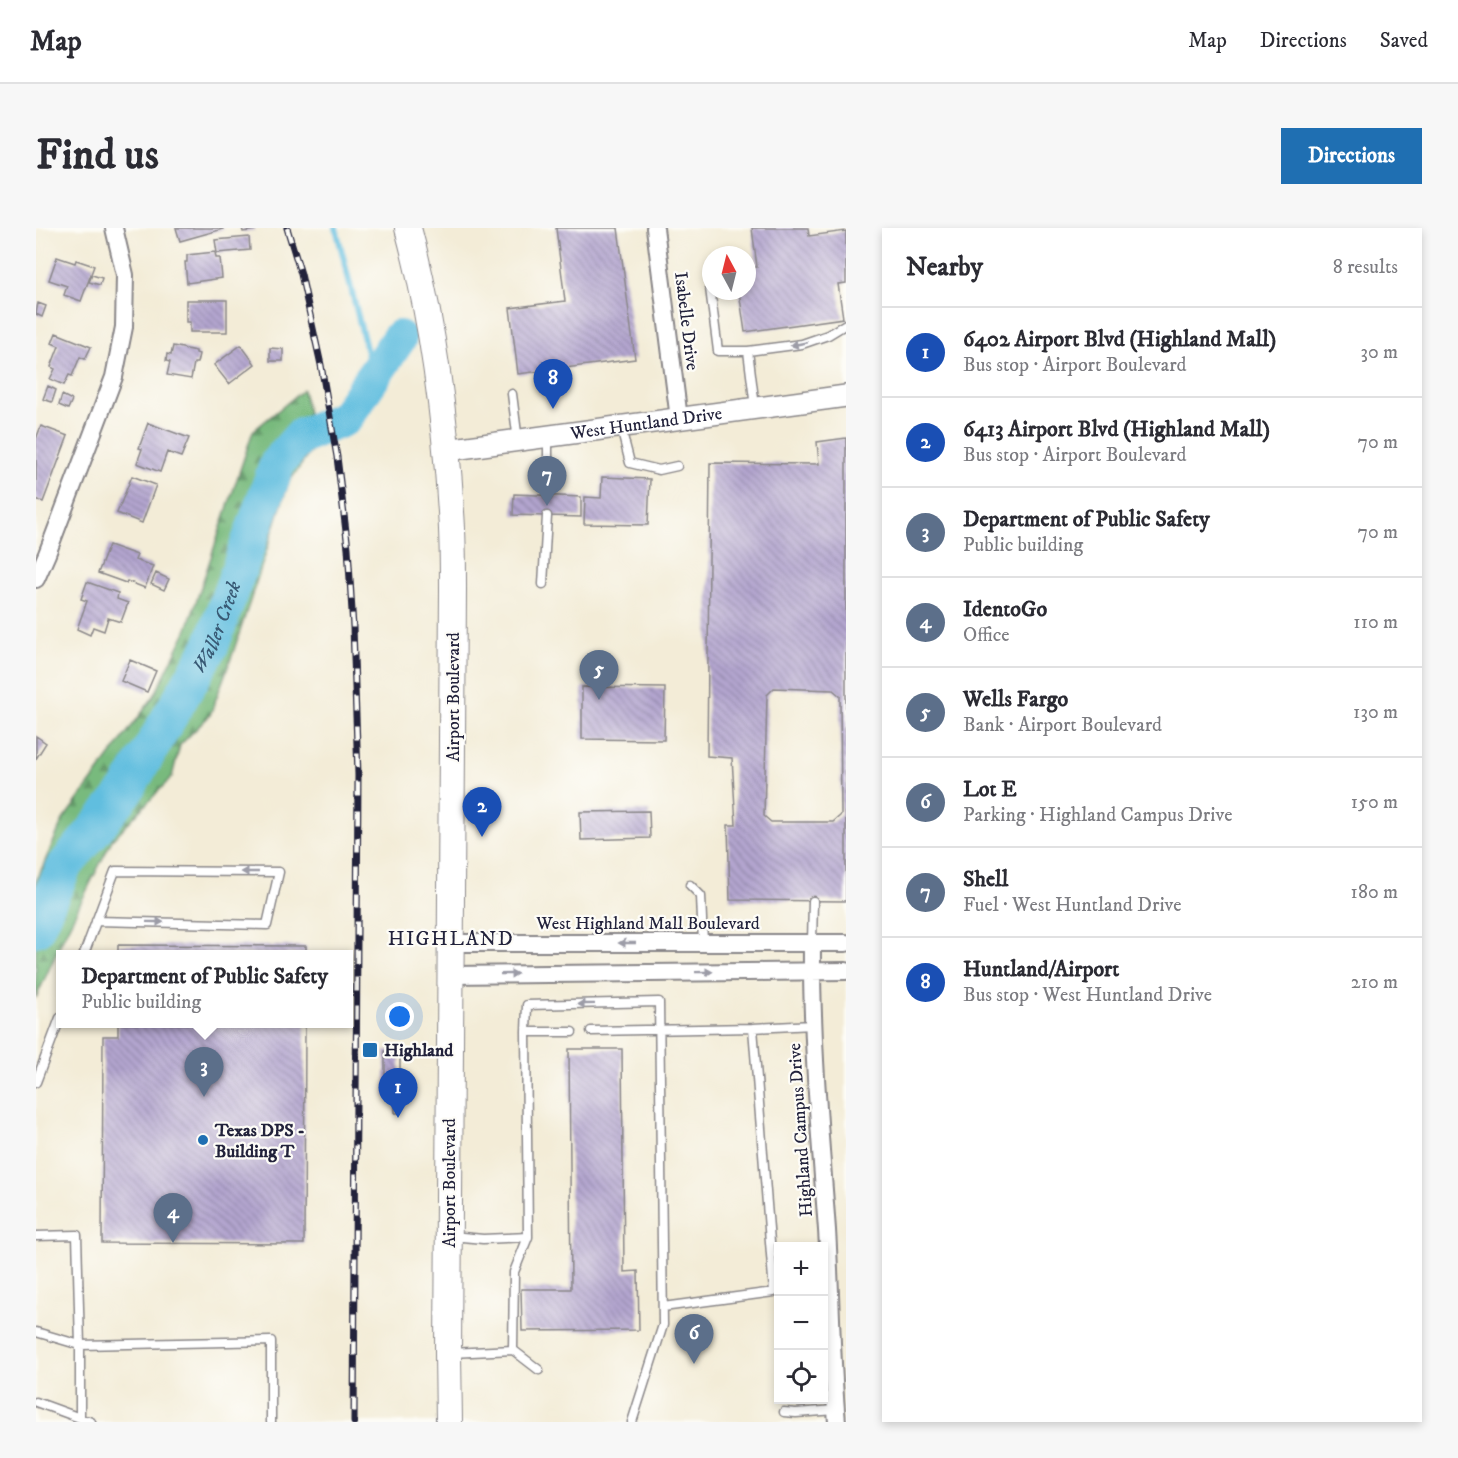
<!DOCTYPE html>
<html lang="en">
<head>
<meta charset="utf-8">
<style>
  body { margin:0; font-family:"IM FELL DW Pica",serif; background:#f7f7f7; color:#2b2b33 }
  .controls { position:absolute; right:18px; bottom:18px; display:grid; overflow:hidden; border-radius:0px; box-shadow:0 3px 9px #0003 }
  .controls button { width:54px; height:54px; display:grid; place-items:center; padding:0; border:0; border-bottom:2px solid #e1e1e2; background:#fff; color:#2b2b33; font:30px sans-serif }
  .compass { position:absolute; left:666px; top:18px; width:54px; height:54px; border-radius:50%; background:#fff; box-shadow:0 3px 9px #0003; rotate:353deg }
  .you { position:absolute; left:364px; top:789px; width:21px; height:21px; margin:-15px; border:4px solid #fff; border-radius:50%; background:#1a73e8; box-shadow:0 0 0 9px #1a73e833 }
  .badge { display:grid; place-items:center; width:39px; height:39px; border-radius:50%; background:#1f6fb2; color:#fff; font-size:20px; font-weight:700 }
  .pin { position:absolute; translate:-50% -50px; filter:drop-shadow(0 2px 3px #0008) }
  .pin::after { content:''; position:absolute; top:32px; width:21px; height:18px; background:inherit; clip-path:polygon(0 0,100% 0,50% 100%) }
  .popup { position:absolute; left:20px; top:722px; width:297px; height:78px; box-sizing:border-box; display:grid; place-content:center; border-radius:0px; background:#fff; filter:drop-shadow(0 2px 4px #0005); font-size:20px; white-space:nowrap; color:#7c7c81 }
  .popup b { font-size:22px; color:#2b2b33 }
  .popup::after { content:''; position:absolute; left:50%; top:100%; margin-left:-12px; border:12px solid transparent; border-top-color:#fff }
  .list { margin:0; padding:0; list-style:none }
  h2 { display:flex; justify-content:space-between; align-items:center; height:78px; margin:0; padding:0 24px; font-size:26px }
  h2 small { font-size:20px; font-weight:400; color:#7c7c81 }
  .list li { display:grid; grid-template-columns:39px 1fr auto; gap:18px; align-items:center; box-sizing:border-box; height:90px; padding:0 24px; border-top:2px solid #e1e1e2 }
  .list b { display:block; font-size:22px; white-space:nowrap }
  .list p { margin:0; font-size:20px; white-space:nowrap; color:#7c7c81 }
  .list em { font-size:20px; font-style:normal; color:#7c7c81 }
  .icon { flex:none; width:33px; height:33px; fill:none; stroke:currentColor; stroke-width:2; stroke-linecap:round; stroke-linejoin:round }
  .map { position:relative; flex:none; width:810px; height:1194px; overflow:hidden; border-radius:0px }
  header { display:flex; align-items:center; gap:36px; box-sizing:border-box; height:84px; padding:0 30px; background:#fff; border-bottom:2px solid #e1e1e2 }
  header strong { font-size:28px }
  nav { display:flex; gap:33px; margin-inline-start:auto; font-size:21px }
  .intro { display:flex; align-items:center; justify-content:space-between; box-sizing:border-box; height:144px; padding:0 36px }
  h1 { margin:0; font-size:42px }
  .button { padding:15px 27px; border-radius:0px; background:#1f6fb2; color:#fff; font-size:21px; font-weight:700 }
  main { display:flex; gap:36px; padding:0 36px }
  aside { flex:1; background:#fff; border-radius:0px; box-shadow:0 3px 9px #0003 }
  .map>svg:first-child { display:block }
</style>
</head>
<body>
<header>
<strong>Map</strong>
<nav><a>Map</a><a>Directions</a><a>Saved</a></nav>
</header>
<div class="intro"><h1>Find us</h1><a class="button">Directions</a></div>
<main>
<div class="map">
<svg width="810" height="1194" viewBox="0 0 810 1194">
  <defs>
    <pattern id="forest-firs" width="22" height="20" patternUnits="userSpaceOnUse" patternTransform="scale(1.5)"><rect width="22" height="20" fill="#78ba7d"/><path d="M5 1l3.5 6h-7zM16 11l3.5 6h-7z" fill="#629768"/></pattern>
    <pattern id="building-back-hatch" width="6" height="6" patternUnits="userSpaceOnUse" patternTransform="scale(1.5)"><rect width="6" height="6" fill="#b3a5cf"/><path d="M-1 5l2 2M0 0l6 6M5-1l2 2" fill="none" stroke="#9186a9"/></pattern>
  </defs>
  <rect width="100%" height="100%" fill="#fdfcf7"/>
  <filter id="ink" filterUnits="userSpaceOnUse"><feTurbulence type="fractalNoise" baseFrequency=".0167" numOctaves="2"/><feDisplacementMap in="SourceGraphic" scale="12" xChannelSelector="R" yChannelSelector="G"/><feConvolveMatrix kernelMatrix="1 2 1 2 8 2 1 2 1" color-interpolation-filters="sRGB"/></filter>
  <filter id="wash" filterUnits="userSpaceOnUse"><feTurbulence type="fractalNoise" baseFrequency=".008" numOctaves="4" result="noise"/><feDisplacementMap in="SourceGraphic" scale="24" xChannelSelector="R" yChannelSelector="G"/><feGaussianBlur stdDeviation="1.35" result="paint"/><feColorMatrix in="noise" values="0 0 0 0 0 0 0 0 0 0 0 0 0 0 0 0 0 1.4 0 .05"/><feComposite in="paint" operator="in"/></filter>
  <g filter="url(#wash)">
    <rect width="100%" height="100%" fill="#f3ecd7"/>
    <path fill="url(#forest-firs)" stroke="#4d6e5c" stroke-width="1.5" d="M267 162 279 217 253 254 197 425 174 487 144 517 136 549 76 612 29 706 0 770V654L27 592 118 468 151 401 217 203Z"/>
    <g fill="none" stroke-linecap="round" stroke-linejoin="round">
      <path stroke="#61bedf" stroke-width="6" d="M300 0 337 148"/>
      <path stroke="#61bedf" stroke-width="36" id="s1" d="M0 701 28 639 90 563 175 418 242 234 265 208 309 190 363 110"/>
    </g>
    <g id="blocks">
      <path fill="url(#building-back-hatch)" fill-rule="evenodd" d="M140 0H187V1L144 13Z
        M206 0H219V2L207 4Z
        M520 0H582L599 131 482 146 474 80 529 73Z
        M716 0H772L773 8 810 3V55L802 56 807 90 709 104 703 63H711V40L721 39Z
        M213 9 214 22 181 25 179 12Z
        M179 24 180 30H184L186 50 151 55 149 34H151V27Z
        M21 29 39 35 40 32 58 38 45 73 28 67 31 58 13 52Z
        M56 47 66 50 64 57 53 54Z
        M150 72H191V104H154V94H150Z
        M2 75 10 78 6 89 0 86Z
        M20 105 55 119 49 131 44 129 36 148 33 147 28 157 14 151 19 141 15 139 23 118 16 115Z
        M205 117 219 136 193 156 178 137Z
        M137 118 160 123V125L163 126 161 135H158L155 151 131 147 134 134 130 133 131 126 135 127Z
        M234 120 247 121V133H234Z
        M12 158 20 162 16 174 7 171Z
        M26 167 36 172 32 181 23 177Z
        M112 195 153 210 145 229 131 224 124 244 101 235 106 221 103 220Z
        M5 198 32 208 7 274 0 271V211Z
        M810 210V673L694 672 692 597H700L696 530 671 528 674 235 783 236 781 214ZM738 460 797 462 804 468 805 587 797 594H735L728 588 731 467Z
        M96 248 120 257 106 295 81 285Z
        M566 249 614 251 612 297 548 296 549 269 565 270Z
        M478 266 545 269V289L477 287Z
        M73 317 101 327 99 332 117 338 109 360 91 353 90 355 62 345Z
        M120 345 133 351 128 362 115 356Z
        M51 354 82 365 81 371 92 375 85 394 72 390 68 403 57 399 54 407 41 401 51 373 45 371Z
        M94 432 120 443 111 464 85 453Z
        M546 459 629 460 628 512 546 511Z
        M0 508 10 515 0 531Z
        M613 583 614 610 545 612 544 584Z
        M82 717 270 718V726H82Z
        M82 796H269L268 1016 66 1015 67 808H82Z
        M533 821H586L588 1044 602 1043 603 1102 486 1103 485 1061H535Z
        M349 823H364V869H349Z
        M359 874H363V885H359Z"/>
    </g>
  </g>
  <g filter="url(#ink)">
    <use href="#blocks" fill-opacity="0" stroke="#8a8789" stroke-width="1.5"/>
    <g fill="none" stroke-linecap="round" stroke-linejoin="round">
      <g stroke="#8a8789" stroke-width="11">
        <path id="service" d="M674 60 682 123H712L766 116 792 107 810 96
          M712 123 719 179
          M476 166 482 213
          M585 200 594 235 623 242 641 238
          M512 268V209
          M507 356 511 288
          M654 657 665 668 667 715
          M776 714 777 673
          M48 726 79 643 243 644 231 697 60 693
          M717 800 777 797
          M555 803 717 800 738 1064 627 1079
          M490 804H536
          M0 854 24 790
          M0 1008 41 1007 44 1117V1190
          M416 1008 447 1011 492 1009
          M0 1104 44 1117 235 1113V1194
          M415 1125 477 1122
          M503 1142 477 1122 478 1044 492 1009 490 804 491 777 623 774 627 1097 596 1194
          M0 1174 55 1194
          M748 1184 760 1185 800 1182"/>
      </g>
      <g stroke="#8a8789" stroke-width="20">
        <path id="minor" d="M619 0 643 191
          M0 351 11 326 78 149 88 99 89 47 78 0
          M776 714C775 810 784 906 791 1002 795 1066 795 1130 801 1194
          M415 715H810
          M414 747 810 743"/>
      </g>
      <g stroke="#8a8789" stroke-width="24">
        <g id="tertiary">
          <path id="s2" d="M410 222 810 168"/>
        </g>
      </g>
      <g stroke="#8a8789" stroke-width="28">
        <path id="primary" d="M372 0C397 93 409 188 415 284 417 309 417 336 417 361L412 1125 413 1194"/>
      </g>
      <use href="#service" stroke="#fff" stroke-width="8"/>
      <use href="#minor" stroke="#fff" stroke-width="16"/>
      <use href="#tertiary" stroke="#fff" stroke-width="21"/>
      <use href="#primary" stroke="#fff" stroke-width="26"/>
      <g stroke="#22223b" stroke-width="7">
        <path id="rail" d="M251 0 265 46 285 137 301 229 312 320 317 399 322 547 318 1194"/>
      </g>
      <use href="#rail" stroke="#fdfcf7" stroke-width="4.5" stroke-dasharray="14" stroke-linecap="butt"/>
    </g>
    <defs><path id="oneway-solid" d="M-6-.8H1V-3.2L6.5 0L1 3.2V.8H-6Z" transform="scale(1.5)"/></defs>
    <g fill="#9c9ca7">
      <use href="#oneway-solid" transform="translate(763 116) rotate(169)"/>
      <use href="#oneway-solid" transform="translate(214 644) rotate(-180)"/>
      <use href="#oneway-solid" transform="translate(119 694) rotate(1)"/>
      <use href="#oneway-solid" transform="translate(591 715) rotate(180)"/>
      <use href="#oneway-solid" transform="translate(668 744) rotate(-1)"/>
      <use href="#oneway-solid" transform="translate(473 746) rotate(-1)"/>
      <use href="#oneway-solid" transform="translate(550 776) rotate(179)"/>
    </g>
  </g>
  <g fill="#1f6fb2" stroke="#fdfcf7" stroke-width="2">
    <rect x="326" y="814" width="16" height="16" rx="3"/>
    <circle cx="167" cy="912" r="6"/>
  </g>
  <g text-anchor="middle" stroke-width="4.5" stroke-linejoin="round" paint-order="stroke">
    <g font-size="18" fill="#22223b" stroke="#fdfcf7">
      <text transform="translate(651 93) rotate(83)" y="6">Isabelle Drive</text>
      <text dy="6" stroke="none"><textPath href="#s2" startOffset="202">West Huntland Drive</textPath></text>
      <text transform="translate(417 469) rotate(-90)" y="6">Airport Boulevard</text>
      <text x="612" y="701">West Highland Mall Boulevard</text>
      <text transform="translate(764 902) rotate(-94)" y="6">Highland Campus Drive</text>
      <text transform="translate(413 955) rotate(-90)" y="6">Airport Boulevard</text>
    </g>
    <g font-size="18" font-weight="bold" fill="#22223b" stroke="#fdfcf7" text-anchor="start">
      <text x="348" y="828">Highland</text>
      <text x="179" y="908">Texas DPS -<tspan x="179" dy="21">Building T</tspan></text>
    </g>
    <g font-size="20" font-style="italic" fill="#385974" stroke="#fdfcf7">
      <text dy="7" stroke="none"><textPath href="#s1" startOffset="354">Waller Creek</textPath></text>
    </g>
    <g font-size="20" letter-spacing="1.5" fill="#22223b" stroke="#fdfcf7">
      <text x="415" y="717">HIGHLAND</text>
    </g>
  </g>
</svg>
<div class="controls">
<button>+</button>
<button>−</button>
<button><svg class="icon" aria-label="locate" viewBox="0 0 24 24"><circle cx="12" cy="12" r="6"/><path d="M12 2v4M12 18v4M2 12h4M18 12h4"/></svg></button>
</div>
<svg class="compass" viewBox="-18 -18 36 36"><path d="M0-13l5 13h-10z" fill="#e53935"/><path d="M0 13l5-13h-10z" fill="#7c7c81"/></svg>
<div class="you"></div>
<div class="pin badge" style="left:362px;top:890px;background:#1a4fb4">1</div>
<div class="pin badge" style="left:446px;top:609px;background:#1a4fb4">2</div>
<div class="pin badge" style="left:168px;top:869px;background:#5c6f8a">3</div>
<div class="popup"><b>Department of Public Safety</b>Public building</div>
<div class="pin badge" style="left:137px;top:1015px;background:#5c6f8a">4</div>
<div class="pin badge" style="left:563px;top:472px;background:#5c6f8a">5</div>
<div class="pin badge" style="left:658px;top:1136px;background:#5c6f8a">6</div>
<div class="pin badge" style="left:511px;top:278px;background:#5c6f8a">7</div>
<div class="pin badge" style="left:517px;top:181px;background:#1a4fb4">8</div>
</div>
<aside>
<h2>Nearby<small>8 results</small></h2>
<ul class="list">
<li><span class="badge" style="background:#1a4fb4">1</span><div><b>6402 Airport Blvd (Highland Mall)</b><p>Bus stop · Airport Boulevard</p></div><em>30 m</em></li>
<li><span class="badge" style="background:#1a4fb4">2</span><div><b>6413 Airport Blvd (Highland Mall)</b><p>Bus stop · Airport Boulevard</p></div><em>70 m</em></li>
<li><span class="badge" style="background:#5c6f8a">3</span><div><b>Department of Public Safety</b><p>Public building</p></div><em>70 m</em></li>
<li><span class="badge" style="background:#5c6f8a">4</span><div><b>IdentoGo</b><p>Office</p></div><em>110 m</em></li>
<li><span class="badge" style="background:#5c6f8a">5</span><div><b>Wells Fargo</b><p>Bank · Airport Boulevard</p></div><em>130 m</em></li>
<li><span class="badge" style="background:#5c6f8a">6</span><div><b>Lot E</b><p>Parking · Highland Campus Drive</p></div><em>150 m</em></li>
<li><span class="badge" style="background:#5c6f8a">7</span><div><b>Shell</b><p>Fuel · West Huntland Drive</p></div><em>180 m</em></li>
<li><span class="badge" style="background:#1a4fb4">8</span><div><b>Huntland/Airport</b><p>Bus stop · West Huntland Drive</p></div><em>210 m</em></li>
</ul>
</aside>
</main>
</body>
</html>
